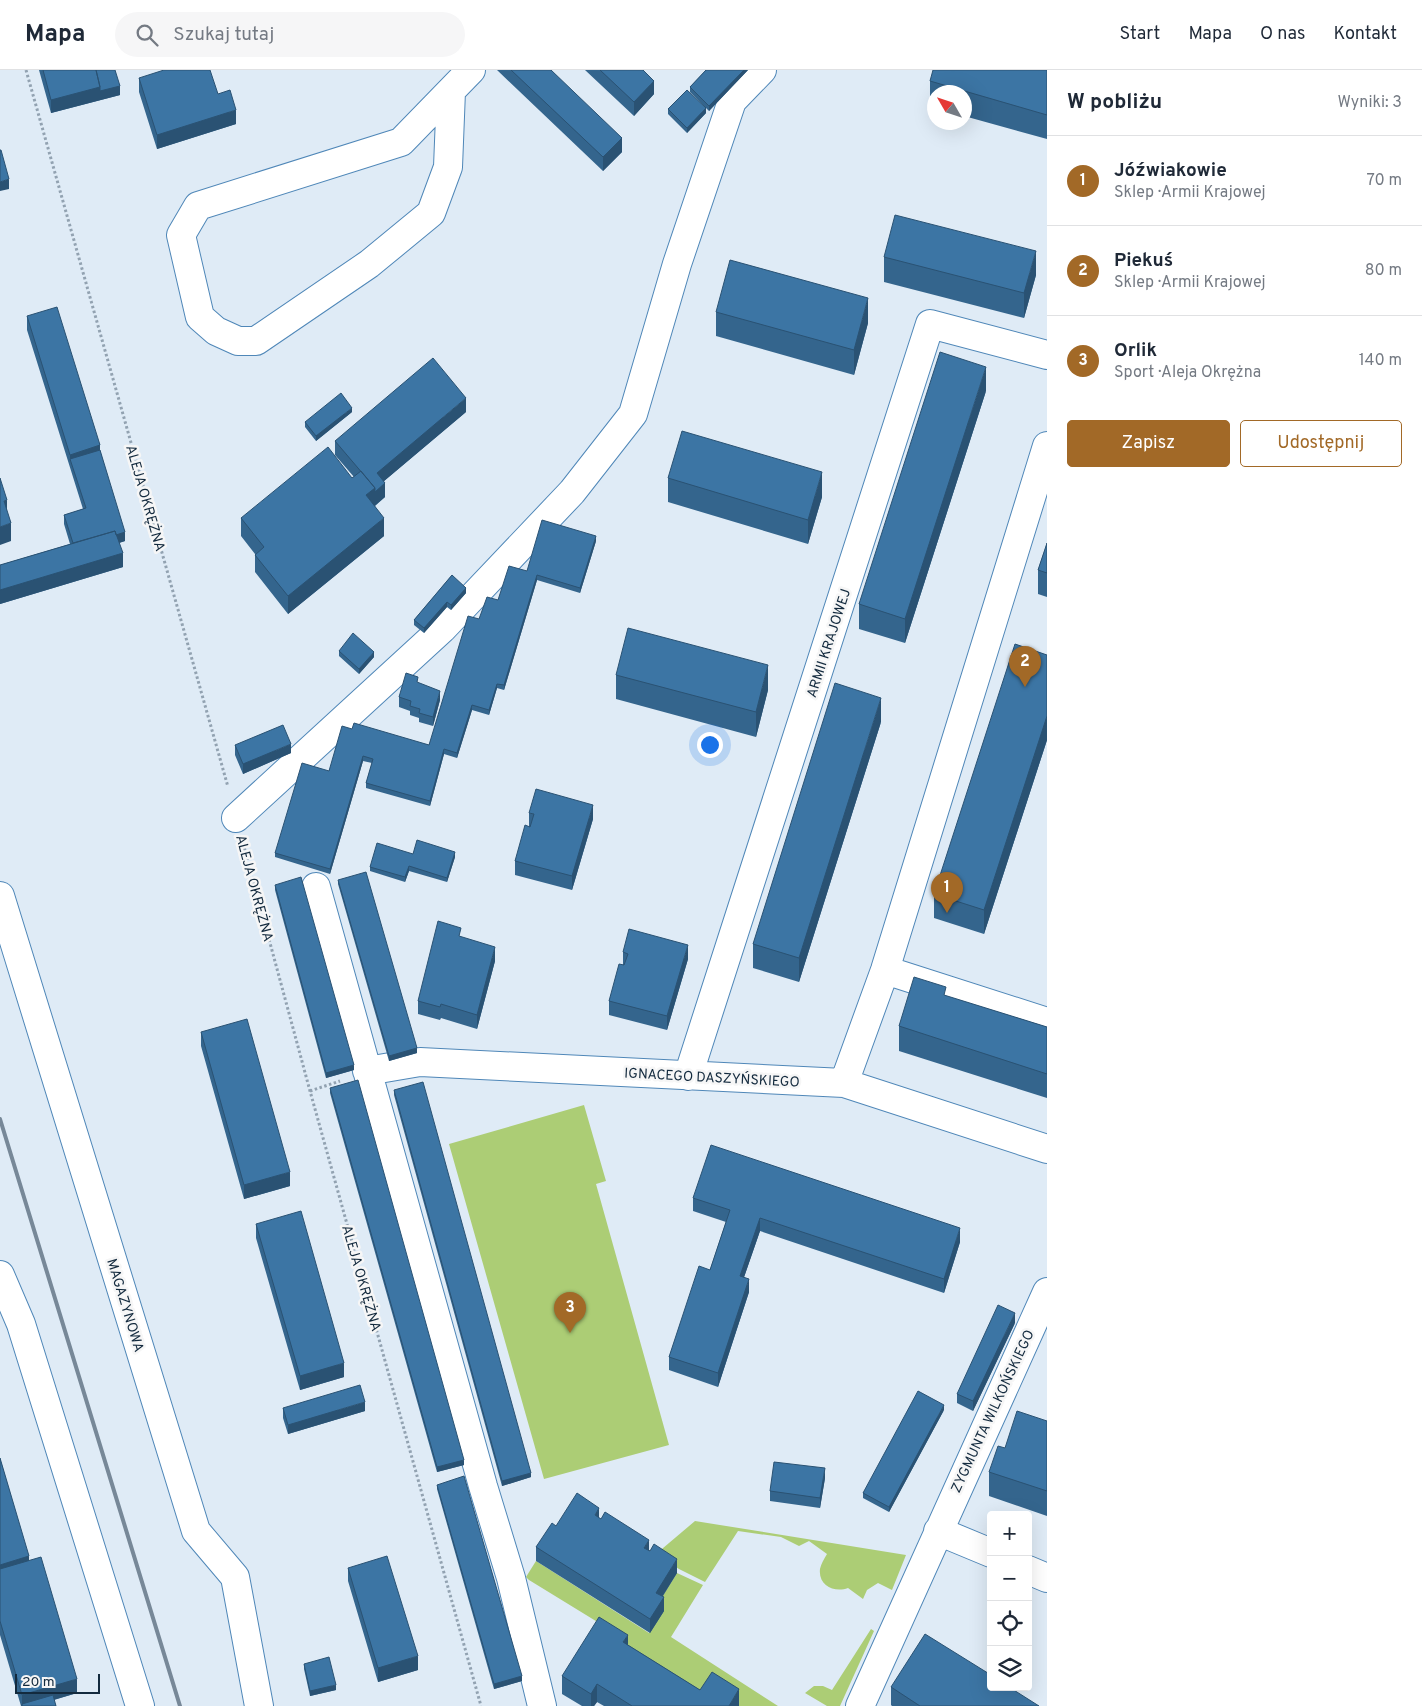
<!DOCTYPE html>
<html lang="pl">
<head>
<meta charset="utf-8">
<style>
  body { margin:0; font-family:Overpass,sans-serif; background:#f6f6f7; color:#1f2937 }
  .controls { position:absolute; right:15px; bottom:15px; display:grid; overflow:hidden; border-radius:5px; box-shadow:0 5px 20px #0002 }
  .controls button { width:45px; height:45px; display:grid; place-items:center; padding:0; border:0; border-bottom:1px solid #e0e1e3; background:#fff; color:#1f2937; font:25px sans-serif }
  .compass { position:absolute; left:927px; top:15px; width:45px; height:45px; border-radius:50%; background:#fff; box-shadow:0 5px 20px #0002; rotate:309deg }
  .scale { position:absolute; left:15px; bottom:12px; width:85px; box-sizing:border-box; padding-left:5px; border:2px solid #132a3e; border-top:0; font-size:14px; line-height:18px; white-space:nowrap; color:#132a3e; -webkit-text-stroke:4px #f6f6f6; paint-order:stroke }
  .you { position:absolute; left:709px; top:674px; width:18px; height:18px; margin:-12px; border:4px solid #fff; border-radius:50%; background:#1a73e8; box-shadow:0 0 0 8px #1a73e833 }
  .badge { display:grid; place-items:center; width:32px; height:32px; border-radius:50%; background:#a26927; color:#fff; font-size:16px; font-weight:700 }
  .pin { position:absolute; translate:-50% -41px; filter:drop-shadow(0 1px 2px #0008) }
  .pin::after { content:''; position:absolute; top:26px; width:18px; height:15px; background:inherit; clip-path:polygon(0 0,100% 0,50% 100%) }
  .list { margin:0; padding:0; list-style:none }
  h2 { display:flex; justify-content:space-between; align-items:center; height:65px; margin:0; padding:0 20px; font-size:21px }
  h2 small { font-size:16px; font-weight:400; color:#747a83 }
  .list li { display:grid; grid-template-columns:32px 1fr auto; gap:15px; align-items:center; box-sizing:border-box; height:90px; padding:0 20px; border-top:1px solid #e0e1e3 }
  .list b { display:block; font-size:19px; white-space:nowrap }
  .list p { margin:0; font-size:16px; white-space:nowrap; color:#747a83 }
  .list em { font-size:16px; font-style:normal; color:#747a83 }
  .actions { display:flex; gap:10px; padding:15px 20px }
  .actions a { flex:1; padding:11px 0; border:1px solid #a26927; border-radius:5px; text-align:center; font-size:18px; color:#a26927 }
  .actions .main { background:#a26927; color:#fff }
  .icon { flex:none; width:28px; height:28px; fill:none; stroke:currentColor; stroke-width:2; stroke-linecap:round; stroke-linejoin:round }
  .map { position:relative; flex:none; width:1047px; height:1636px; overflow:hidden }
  header { display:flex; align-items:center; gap:30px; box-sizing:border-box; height:70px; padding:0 25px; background:#fff; border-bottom:1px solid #e0e1e3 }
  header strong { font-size:24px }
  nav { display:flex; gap:28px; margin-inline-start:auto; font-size:18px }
  .search { width:350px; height:45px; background:#f6f6f7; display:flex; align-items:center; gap:12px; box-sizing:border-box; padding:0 18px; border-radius:28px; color:#747a83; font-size:19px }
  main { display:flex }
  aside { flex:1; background:#fff }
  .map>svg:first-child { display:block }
</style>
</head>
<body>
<header>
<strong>Mapa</strong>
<div class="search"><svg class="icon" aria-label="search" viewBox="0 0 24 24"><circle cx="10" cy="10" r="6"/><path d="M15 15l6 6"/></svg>Szukaj tutaj</div>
<nav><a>Start</a><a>Mapa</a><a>O nas</a><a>Kontakt</a></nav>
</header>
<main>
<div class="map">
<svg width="1047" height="1636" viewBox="0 0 1047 1636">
  <rect width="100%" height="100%" fill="#dfebf6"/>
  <path fill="#accd75" d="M584 1035 606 1111 596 1114 669 1375 544 1409 449 1074Z
    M695 1451 906 1485 892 1520 878 1513 867 1520 863 1529 848 1518C835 1523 818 1516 820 1499 821 1494 824 1489 827 1484L809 1471 799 1476 781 1467 738 1461 705 1512 679 1499 656 1484Z
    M536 1491 649 1563 656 1536 677 1503 703 1515 671 1567 778 1636H701L604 1556 529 1510 526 1507Z
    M871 1559 874 1561 840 1636H827L805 1623 814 1616H823L832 1620Z"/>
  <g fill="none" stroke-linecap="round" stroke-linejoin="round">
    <g stroke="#4f87b8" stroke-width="30">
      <path id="minor" d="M451 21 448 97 431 143 369 194 256 271H238L216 261 200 247 181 165 198 136 401 72 471 0
        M236 748 442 559 572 422 633 344 677 194 732 31 762 0
        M316 817 483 1416 511 1508 542 1636
        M0 826 196 1461 235 1507 259 1636
        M885 900 1047 952
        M367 1001 420 992 844 1013 1047 1079
        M688 1006 930 254 1047 285
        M844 1013 885 900 1047 376
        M0 1205 21 1254 140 1636
        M938 1461 991 1483
        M1028 1500 1047 1508
        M860 1636 1047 1222"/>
    </g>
    <path stroke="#92a2b1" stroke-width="3" stroke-dasharray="2.5 2.5" stroke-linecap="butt" d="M26 0 228 717
      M243 773 310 1021 481 1636
      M310 1021 340 1011"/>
    <use href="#minor" stroke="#fff" stroke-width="28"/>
    <path stroke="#778898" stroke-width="4" d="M0 1049 180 1636"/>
  </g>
  <path fill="#34658d" d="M39 0H115L120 25 51 43Z
    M497 0H551L622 82 603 101Z
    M585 0H643L654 24 634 46Z
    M706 0H748L709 41 690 22V17Z
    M1047 0V69L964 46V22H934V37L930 35V11Z
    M139 8 218 24 236 54 157 79 139 22Z
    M668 39 706 43 687 63 668 44Z
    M884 187 1036 205 1024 248 884 212Z
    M716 242 868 253 854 305 716 266Z
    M27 246 100 375V380L125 471 119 473 123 497 0 534V495L70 474 64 454V445L83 439 27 260Z
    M986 321 905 573 859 559V534Z
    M352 342 316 371 305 357V352Z
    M466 342 384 411 385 427 375 436 384 466 288 544 255 502V484L241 466V448L354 407 335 385V371Z
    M668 408 822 427 808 474 668 432Z
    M596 471 580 523 537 510 504 620 497 618 489 645 472 640 457 688 444 684 430 736 366 718V713L372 693 363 691 330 804 275 787V783L329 701 352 659 429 675 479 549 527 501Z
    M1047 473V527L1038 524V500Z
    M452 505 466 523 451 540 447 537 424 563 414 555V550Z
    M339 581 374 587 359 604 339 586Z
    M1047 585V670L984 864 934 848V824Z
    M616 605 768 620 756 667 616 629Z
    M418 613 440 630 433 656 419 652V648L410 645V641L399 637V627Z
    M881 652 799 912 753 898V874Z
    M235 675 291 683 243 704 235 685Z
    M529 743 593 749 572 820 515 805V791L529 756Z
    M413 784 455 787 447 812 409 801 405 812 370 801V797Z
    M338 810 417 983 389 991 338 814Z
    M275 815 354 1000 326 1008 275 820Z
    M461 867 495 891 477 959 441 948 440 950 418 944V931Z
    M623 882 688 889 667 960 609 945V931L623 895Z
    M946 926 1047 957V1028L899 981V956Z
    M201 962 290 1116 244 1129 201 976Z
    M330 1018 464 1395 437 1402 330 1023Z
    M394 1020 531 1407 502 1416 394 1025Z
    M693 1128 960 1172 944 1223 760 1161 744 1207 749 1222 718 1317 669 1300V1287L710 1200 726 1152 693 1141Z
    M256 1154 344 1307 300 1320 256 1168Z
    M1015 1253 973 1341 957 1333V1324Z
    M283 1338 365 1341 288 1364 283 1348Z
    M944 1340 889 1442 863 1428V1423Z
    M1047 1351V1446L989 1426V1402Z
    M0 1388 29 1490 77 1623 54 1630 56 1636H21L0 1565Z
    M825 1408 820 1438 770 1431V1421Z
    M437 1415 522 1611 494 1619 437 1419Z
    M599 1448 649 1480 677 1503 663 1526 664 1541 650 1563 536 1491V1477L556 1456Z
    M348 1498 418 1600 378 1612 348 1511Z
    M628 1575 700 1620 739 1636H604L597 1632 594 1636H582L562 1624V1606Z
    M304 1594 336 1620 310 1626 304 1599Z
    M891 1617 1039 1636H892L891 1635Z"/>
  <path fill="#2a5273" d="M744 0H748L709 41V36Z
    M654 11V24L634 46V32Z
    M120 16V25L51 43V30L100 17Z
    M706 38V43L687 63V58Z
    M236 40V54L157 79V65Z
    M622 68V82L603 101V87Z
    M9 109V119L0 121V112Z
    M1036 181V205L1024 248V223Z
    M868 228V253L854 305V280Z
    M986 297V321L905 573V549Z
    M466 328V342L377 417V403Z
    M352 338V342L316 371V366Z
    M100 375V389H70V385Z
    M822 402V427L808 474V450Z
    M385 413V427L366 443V425L375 418Z
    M7 430V448L4 431Z
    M384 448V466L288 544V526Z
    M11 453V471L0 475V457Z
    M125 462V471L74 487V478Z
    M596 466V471L580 523V518Z
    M123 483V497L0 534V520Z
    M537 505V510L504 620V615Z
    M466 518V523L451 540V535Z
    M447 532V537L424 563V558Z
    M374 582V587L359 604V599Z
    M768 595V620L756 667V642Z
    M497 614V618L489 645V640Z
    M440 621V630L433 656V647Z
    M881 628V652L799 912V888Z
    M472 635V640L457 688V683Z
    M1047 646V670L984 864V840Z
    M291 674V683L243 704V694Z
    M444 679V684L430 736V731Z
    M363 686V691L330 804V799Z
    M593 735V749L572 820V806Z
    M455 782V787L447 812V808Z
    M409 796V801L405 812V807Z
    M688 875V889L667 960V946Z
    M495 877V891L477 959V945Z
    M417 978V983L389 991V986Z
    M354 995V1000L326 1008V1003Z
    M290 1102V1116L244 1129V1115Z
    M760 1148V1161L740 1219V1206Z
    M960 1158V1172L944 1223V1209Z
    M749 1209V1222L718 1317V1303Z
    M1015 1243V1253L973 1341V1331Z
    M344 1293V1307L300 1320V1306Z
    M365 1332V1341L288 1364V1355Z
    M944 1335V1340L889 1442V1437Z
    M464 1390V1395L437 1402V1397Z
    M825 1398V1408L820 1438V1428Z
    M531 1403V1407L502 1416V1411Z
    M599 1438V1452L595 1445Z
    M649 1470V1484L644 1478Z
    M29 1486V1504L0 1513V1495Z
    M677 1489V1503L656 1536V1523Z
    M664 1527V1541L650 1563V1549Z
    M628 1565V1583L623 1572Z
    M418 1586V1600L378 1612V1598Z
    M522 1606V1611L494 1619V1614Z
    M77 1609V1623L32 1636 22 1634V1625Z
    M597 1614V1632L594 1636H591V1624Z
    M336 1615V1620L310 1626V1621Z
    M739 1619V1636H729Z"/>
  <path fill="#3c75a4" stroke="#2a5273" d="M43 0H96L100 17 51 30Z
    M96 0H115L120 16 100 21V17Z
    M164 0H210L218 24 230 20 236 40 157 65 139 8Z
    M511 0H551L622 68 603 87Z
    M600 0H643L654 11 634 32Z
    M706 0H744L709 36 690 17Z
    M933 0H1047V45L930 11Z
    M687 20 706 38 687 58 668 39Z
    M0 80H1L9 109 0 112Z
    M895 145 1036 181 1024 223 884 187Z
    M730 190 868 228 854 280 716 242Z
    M57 237 100 375 70 385 27 246Z
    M940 282 986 297 905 549 859 534Z
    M433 288 466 328 377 403 385 413 375 422V418L335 371Z
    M341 323 352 338 316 366 305 352Z
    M682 361 822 402 808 450 668 408Z
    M328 377 352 408 361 401 375 418 366 425 384 448 288 526 255 485 264 477 241 448Z
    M100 380 125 462 116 465 115 461 73 473 64 445 86 438 70 389Z
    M0 408 7 430 4 431 11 453 0 457Z
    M542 450 596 466 580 518 537 505 504 615 497 614 489 640 472 635 457 683 444 679 430 731 366 713 373 689 363 686 330 799 275 783 302 693 329 701 342 656 352 659 354 653 429 675 468 546 479 549 487 527 498 530 509 496 527 501Z
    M115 461 123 483 0 520V495Z
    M1047 473V503L1038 500Z
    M452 505 466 518 451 535 447 532 424 558 414 550Z
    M628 558 768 595 756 642 616 605Z
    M353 563 374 582 359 599 339 581Z
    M1015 574 1047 585V646L984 840 934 824Z
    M406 603 418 607 417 612 440 621 433 647 419 643 420 639 410 636 411 631 399 627Z
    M835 613 881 628 799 888 753 874Z
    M283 655 291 674 243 694 235 675Z
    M536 719 593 735 572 806 515 791 525 755 530 757 534 744 529 743Z
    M417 770 455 782 447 808 409 796 405 807 370 797 377 773 413 784Z
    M366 802 417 978 389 986 338 810Z
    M301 807 354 995 326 1003 275 815Z
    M438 851 461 858 459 866 495 877 477 945 441 934 440 937 418 931Z
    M629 859 688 875 667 946 609 931 619 894 624 895 628 884 623 882Z
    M914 907 946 917 944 925 1047 957V1004L899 956Z
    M247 949 290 1102 244 1115 201 962Z
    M358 1010 464 1390 437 1397 330 1018Z
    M423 1012 531 1403 502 1411 394 1020Z
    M711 1075 960 1158 944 1209 760 1148 740 1206 749 1209 718 1303 669 1287 699 1196 710 1200 730 1140 693 1128Z
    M301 1141 344 1293 300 1306 256 1154Z
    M998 1235 1015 1243 973 1331 957 1324Z
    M360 1315 365 1332 288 1355 283 1338Z
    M918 1321 944 1335 889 1437 863 1423Z
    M1017 1341 1047 1351V1421L989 1402 998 1376 1005 1378Z
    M0 1388 29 1486 0 1495Z
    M774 1392 825 1398 820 1428 770 1421Z
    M464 1406 522 1606 494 1614 437 1415Z
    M577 1423 599 1438 595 1445 601 1449 605 1442 649 1470 644 1478 650 1481 654 1474 677 1489 656 1523 664 1527 650 1549 536 1477 552 1453 556 1456Z
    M387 1486 418 1586 378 1598 348 1498Z
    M41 1487 77 1609 22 1625 0 1551V1499Z
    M599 1547 628 1565 623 1572 700 1620 712 1602 739 1619 729 1636H632L597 1614 591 1624 562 1606Z
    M925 1564 991 1605V1617H1009L1039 1636H920L891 1617Z
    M329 1587 336 1615 310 1621 304 1594Z
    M53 1625 56 1636H22V1634Z"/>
  <g text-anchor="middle" stroke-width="5" stroke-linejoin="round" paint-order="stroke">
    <g font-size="14" fill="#132a3e" stroke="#f6f6f6">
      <text transform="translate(146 428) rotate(74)" y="5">ALEJA OKRĘŻNA</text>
      <text transform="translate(828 573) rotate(-72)" y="5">ARMII KRAJOWEJ</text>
      <text transform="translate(255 818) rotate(75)" y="5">ALEJA OKRĘŻNA</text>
      <text transform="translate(712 1007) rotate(3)" y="5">IGNACEGO DASZYŃSKIEGO</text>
      <text transform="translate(362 1208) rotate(74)" y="5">ALEJA OKRĘŻNA</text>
      <text transform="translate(126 1235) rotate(73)" y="5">MAGAZYNOWA</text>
      <text transform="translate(992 1341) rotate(-65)" y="5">ZYGMUNTA WILKOŃSKIEGO</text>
    </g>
  </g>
</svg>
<div class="controls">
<button>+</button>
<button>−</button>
<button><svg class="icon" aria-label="locate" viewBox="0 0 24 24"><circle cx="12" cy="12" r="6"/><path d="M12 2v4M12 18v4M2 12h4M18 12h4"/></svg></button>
<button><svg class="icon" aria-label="layers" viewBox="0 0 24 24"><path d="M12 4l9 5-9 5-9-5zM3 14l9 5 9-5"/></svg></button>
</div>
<svg class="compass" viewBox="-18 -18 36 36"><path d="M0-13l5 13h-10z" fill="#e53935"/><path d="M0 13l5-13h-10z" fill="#747a83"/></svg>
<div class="scale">20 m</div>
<div class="you"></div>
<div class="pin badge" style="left:947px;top:843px">1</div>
<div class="pin badge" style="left:1025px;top:617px">2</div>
<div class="pin badge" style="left:570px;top:1263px">3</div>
</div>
<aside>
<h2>W pobliżu<small>Wyniki: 3</small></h2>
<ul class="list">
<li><span class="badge">1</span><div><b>Jóźwiakowie</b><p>Sklep · Armii Krajowej</p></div><em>70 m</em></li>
<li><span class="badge">2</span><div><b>Piekuś</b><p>Sklep · Armii Krajowej</p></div><em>80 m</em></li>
<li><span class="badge">3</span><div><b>Orlik</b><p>Sport · Aleja Okrężna</p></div><em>140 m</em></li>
</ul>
<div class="actions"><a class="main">Zapisz</a><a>Udostępnij</a></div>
</aside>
</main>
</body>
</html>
